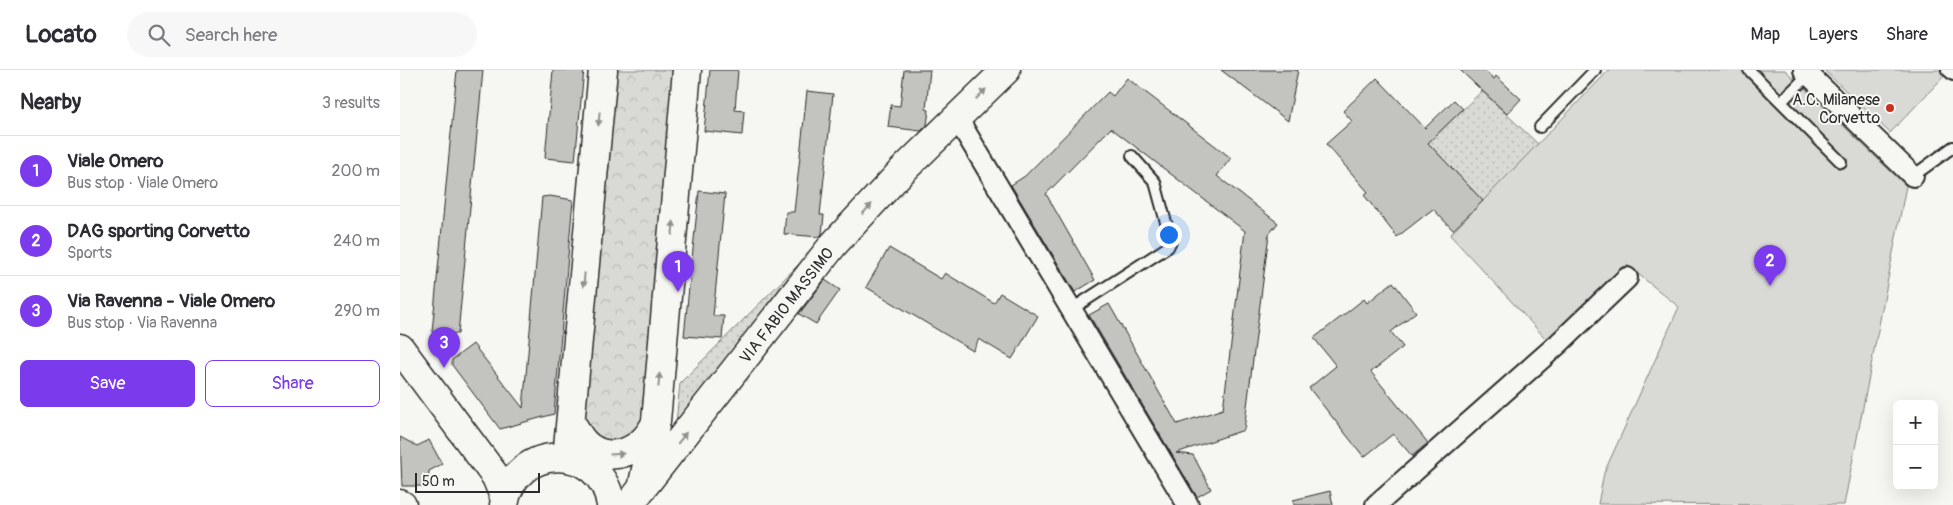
<!DOCTYPE html>
<html lang="en">
<head>
<meta charset="utf-8">
<style>
  body { margin:0; font-family:Pangolin,sans-serif; background:#f7f7f7; color:#2b2b33 }
  .controls { position:absolute; right:15px; bottom:15px; display:grid; overflow:hidden; border-radius:8px; box-shadow:0 5px 20px #0002 }
  .controls button { width:45px; height:45px; display:grid; place-items:center; padding:0; border:0; border-bottom:1px solid #e1e1e2; background:#fff; color:#2b2b33; font:25px sans-serif }
  .scale { position:absolute; left:15px; bottom:12px; width:125px; box-sizing:border-box; padding-left:5px; border:2px solid #2b2b2b; border-top:0; font-size:14px; line-height:18px; white-space:nowrap; color:#2b2b2b; -webkit-text-stroke:4px #f6f6f2; paint-order:stroke }
  .you { position:absolute; left:768px; top:164px; width:18px; height:18px; margin:-12px; border:4px solid #fff; border-radius:50%; background:#1a73e8; box-shadow:0 0 0 8px #1a73e833 }
  .badge { display:grid; place-items:center; width:32px; height:32px; border-radius:50%; background:#7c3aed; color:#fff; font-size:16px; font-weight:700 }
  .pin { position:absolute; translate:-50% -41px; filter:drop-shadow(0 1px 2px #0008) }
  .pin::after { content:''; position:absolute; top:26px; width:18px; height:15px; background:inherit; clip-path:polygon(0 0,100% 0,50% 100%) }
  .list { margin:0; padding:0; list-style:none }
  h2 { display:flex; justify-content:space-between; align-items:center; height:65px; margin:0; padding:0 20px; font-size:21px }
  h2 small { font-size:16px; font-weight:400; color:#7c7c81 }
  .list li { display:grid; grid-template-columns:32px 1fr auto; gap:15px; align-items:center; box-sizing:border-box; height:70px; padding:0 20px; border-top:1px solid #e1e1e2 }
  .list b { display:block; font-size:19px; white-space:nowrap }
  .list p { margin:0; font-size:16px; white-space:nowrap; color:#7c7c81 }
  .list em { font-size:16px; font-style:normal; color:#7c7c81 }
  .actions { display:flex; gap:10px; padding:15px 20px }
  .actions a { flex:1; padding:11px 0; border:1px solid #7c3aed; border-radius:8px; text-align:center; font-size:18px; color:#7c3aed }
  .actions .main { background:#7c3aed; color:#fff }
  .icon { flex:none; width:28px; height:28px; fill:none; stroke:currentColor; stroke-width:2; stroke-linecap:round; stroke-linejoin:round }
  .map { position:relative; flex:none; width:1553px; height:435px; overflow:hidden }
  header { display:flex; align-items:center; gap:30px; box-sizing:border-box; height:70px; padding:0 25px; background:#fff; border-bottom:1px solid #e1e1e2 }
  header strong { font-size:24px }
  nav { display:flex; gap:28px; margin-inline-start:auto; font-size:18px }
  .search { width:350px; height:45px; background:#f7f7f7; display:flex; align-items:center; gap:12px; box-sizing:border-box; padding:0 18px; border-radius:28px; color:#7c7c81; font-size:19px }
  main { display:flex }
  aside { flex:1; background:#fff }
  .map>svg:first-child { display:block }
</style>
</head>
<body>
<header>
<strong>Locato</strong>
<div class="search"><svg class="icon" aria-label="search" viewBox="0 0 24 24"><circle cx="10" cy="10" r="6"/><path d="M15 15l6 6"/></svg>Search here</div>
<nav><a>Map</a><a>Layers</a><a>Share</a></nav>
</header>
<main>
<aside>
<h2>Nearby<small>3 results</small></h2>
<ul class="list">
<li><span class="badge">1</span><div><b>Viale Omero</b><p>Bus stop · Viale Omero</p></div><em>200 m</em></li>
<li><span class="badge">2</span><div><b>DAG sporting Corvetto</b><p>Sports</p></div><em>240 m</em></li>
<li><span class="badge">3</span><div><b>Via Ravenna - Viale Omero</b><p>Bus stop · Via Ravenna</p></div><em>290 m</em></li>
</ul>
<div class="actions"><a class="main">Save</a><a>Share</a></div>
</aside>
<div class="map">
<svg width="1553" height="435" viewBox="0 0 1553 435">
  <defs>
    <pattern id="grass-dots" width="8" height="8" patternUnits="userSpaceOnUse" patternTransform="scale(1.25)"><rect width="8" height="8" fill="#d9d9d5"/><path d="M2 2h.1M6 6h.1" fill="none" stroke="#babab7" stroke-width="1.8" stroke-linecap="round"/></pattern>
    <pattern id="forest-crowns" width="20" height="18" patternUnits="userSpaceOnUse" patternTransform="scale(1.25)"><rect width="20" height="18" fill="#d9d9d5"/><path d="M2 6a3 3 0 1 1 6 0M12 15a3 3 0 1 1 6 0" fill="none" stroke="#babab7"/></pattern>
  </defs>
  <rect width="100%" height="100%" fill="#f6f6f2"/>
  <filter id="ink" filterUnits="userSpaceOnUse"><feTurbulence type="fractalNoise" baseFrequency=".02" numOctaves="2"/><feDisplacementMap in="SourceGraphic" scale="10" xChannelSelector="R" yChannelSelector="G"/><feConvolveMatrix kernelMatrix="1 2 1 2 8 2 1 2 1" color-interpolation-filters="sRGB"/></filter>
  <g filter="url(#ink)">
    <path fill="url(#grass-dots)" stroke="#828280" d="M1082 21 1138 74 1083 131 1028 73Z
      M405 188 372 241 276 353 280 313Z"/>
    <path fill="url(#forest-crowns)" stroke="#828280" d="M212 0H280L244 359C222 373 215 374 191 366L182 351Z"/>
    <path fill="#d9d9d5" stroke="#828280" d="M1209 0H1385L1506 116 1444 435 1198 434 1204 403 1279 237 1227 195 1147 270 1050 165Z
      M1424 0H1550L1490 63Z"/>
    <path fill="#c3c3c0" stroke="#2b2b2b" d="M57 0H83L58 264 32 262Z
      M153 0H184L175 91 145 88Z
      M310 0H338L335 40 344 41 342 65 304 61Z
      M504 0H530L526 39 529 40 527 55 521 61 488 57 491 35 500 36Z
      M821 0H898L888 51Z
      M1060 0H1084L1094 9 1096 6 1121 29 1107 44Z
      M727 8 831 88 817 106 878 153 869 164 844 360 776 383 793 385 811 419 797 427 689 245 709 234 777 354 823 339 845 161 711 58 646 124 695 210 675 222 611 115 625 106 708 22 713 26Z
      M977 8 1025 58 1054 30 1063 39 1028 73 1083 131 1053 160 1033 139 997 167 964 125 968 122 926 74 952 51 943 41Z
      M407 21 433 24 420 145H424L422 164 419 167 384 164 386 142H394Z
      M299 121 325 124 313 246H324L322 269 284 266Z
      M150 126 173 130 154 344 100 359 52 295V290L73 274 123 338 142 127Z
      M489 178 541 209 545 203 594 233 600 223 638 246 612 289 579 269 573 281 466 217Z
      M425 210 440 220 416 254 399 244Z
      M993 212 1016 242 991 262 1003 277 971 302 1028 373 1012 386 993 364 964 387 909 318 936 296 914 268 964 229 967 233Z
      M0 367 17 376 29 370 42 394 29 401 28 416H2Z
      M930 421 933 435H894L893 430Z"/>
    <g fill="none" stroke-linecap="round" stroke-linejoin="round">
      <g stroke="#2b2b2b" stroke-width="14">
        <path id="lane" d="M1349 0 1381 32 1409 4
          M1547 0 1553 5
          M1381 32 1441 92
          M1140 57 1195 0
          M1513 106 1553 77
          M672 239 768 177 771 171 755 112 732 86"/>
      </g>
      <g stroke="#2b2b2b" stroke-width="24">
        <path id="street" d="M1404 0 1513 106
          M557 48 788 435
          M976 435 1158 274 1227 208"/>
      </g>
      <g stroke="#2b2b2b" stroke-width="31">
        <path id="secondary" d="M0 278 96 407 105 429
          M175 359C193 396 235 390 253 358
          M167 388 203 0
          M243 414 256 351 287 0
          M0 434 2 435
          M104 435C114 372 202 371 211 435
          M229 435 433 175 502 101 606 0"/>
      </g>
      <use href="#lane" stroke="#f6f6f2" stroke-width="10"/>
      <use href="#street" stroke="#f6f6f2" stroke-width="20"/>
      <use href="#secondary" stroke="#f6f6f2" stroke-width="28"/>
    </g>
    <defs><path id="oneway-solid" d="M-6-.8H1V-3.2L6.5 0L1 3.2V.8H-6Z" transform="scale(1.25)"/></defs>
    <g fill="#90908e">
      <use href="#oneway-solid" transform="translate(581 24) rotate(-45)"/>
      <use href="#oneway-solid" transform="translate(199 49) rotate(95)"/>
      <use href="#oneway-solid" transform="translate(467 139) rotate(-47)"/>
      <use href="#oneway-solid" transform="translate(273 158) rotate(-85)"/>
      <use href="#oneway-solid" transform="translate(184 210) rotate(95)"/>
      <use href="#oneway-solid" transform="translate(259 310) rotate(-85)"/>
      <use href="#oneway-solid" transform="translate(282 368) rotate(-52)"/>
      <use href="#oneway-solid" transform="translate(217 384) rotate(-4)"/>
    </g>
  </g>
  <circle fill="#c8321e" stroke="#f6f6f2" stroke-width="2" cx="1490" cy="38" r="5"/>
  <g text-anchor="middle" stroke-width="4" stroke-linejoin="round" paint-order="stroke">
    <g font-size="16" fill="#2b2b2b" stroke="#f6f6f2" text-anchor="end">
      <text x="1480" y="35">A.C. Milanese<tspan x="1480" dy="18">Corvetto</tspan></text>
    </g>
    <g font-size="16" fill="#2b2b2b" stroke="#f6f6f2">
      <text transform="translate(386 235) rotate(-52)" y="6">VIA FABIO MASSIMO</text>
    </g>
  </g>
</svg>
<div class="controls">
<button>+</button>
<button>−</button>
</div>
<div class="scale">50 m</div>
<div class="you"></div>
<div class="pin badge" style="left:278px;top:222px">1</div>
<div class="pin badge" style="left:1370px;top:216px">2</div>
<div class="pin badge" style="left:44px;top:298px">3</div>
</div>
</main>
</body>
</html>
